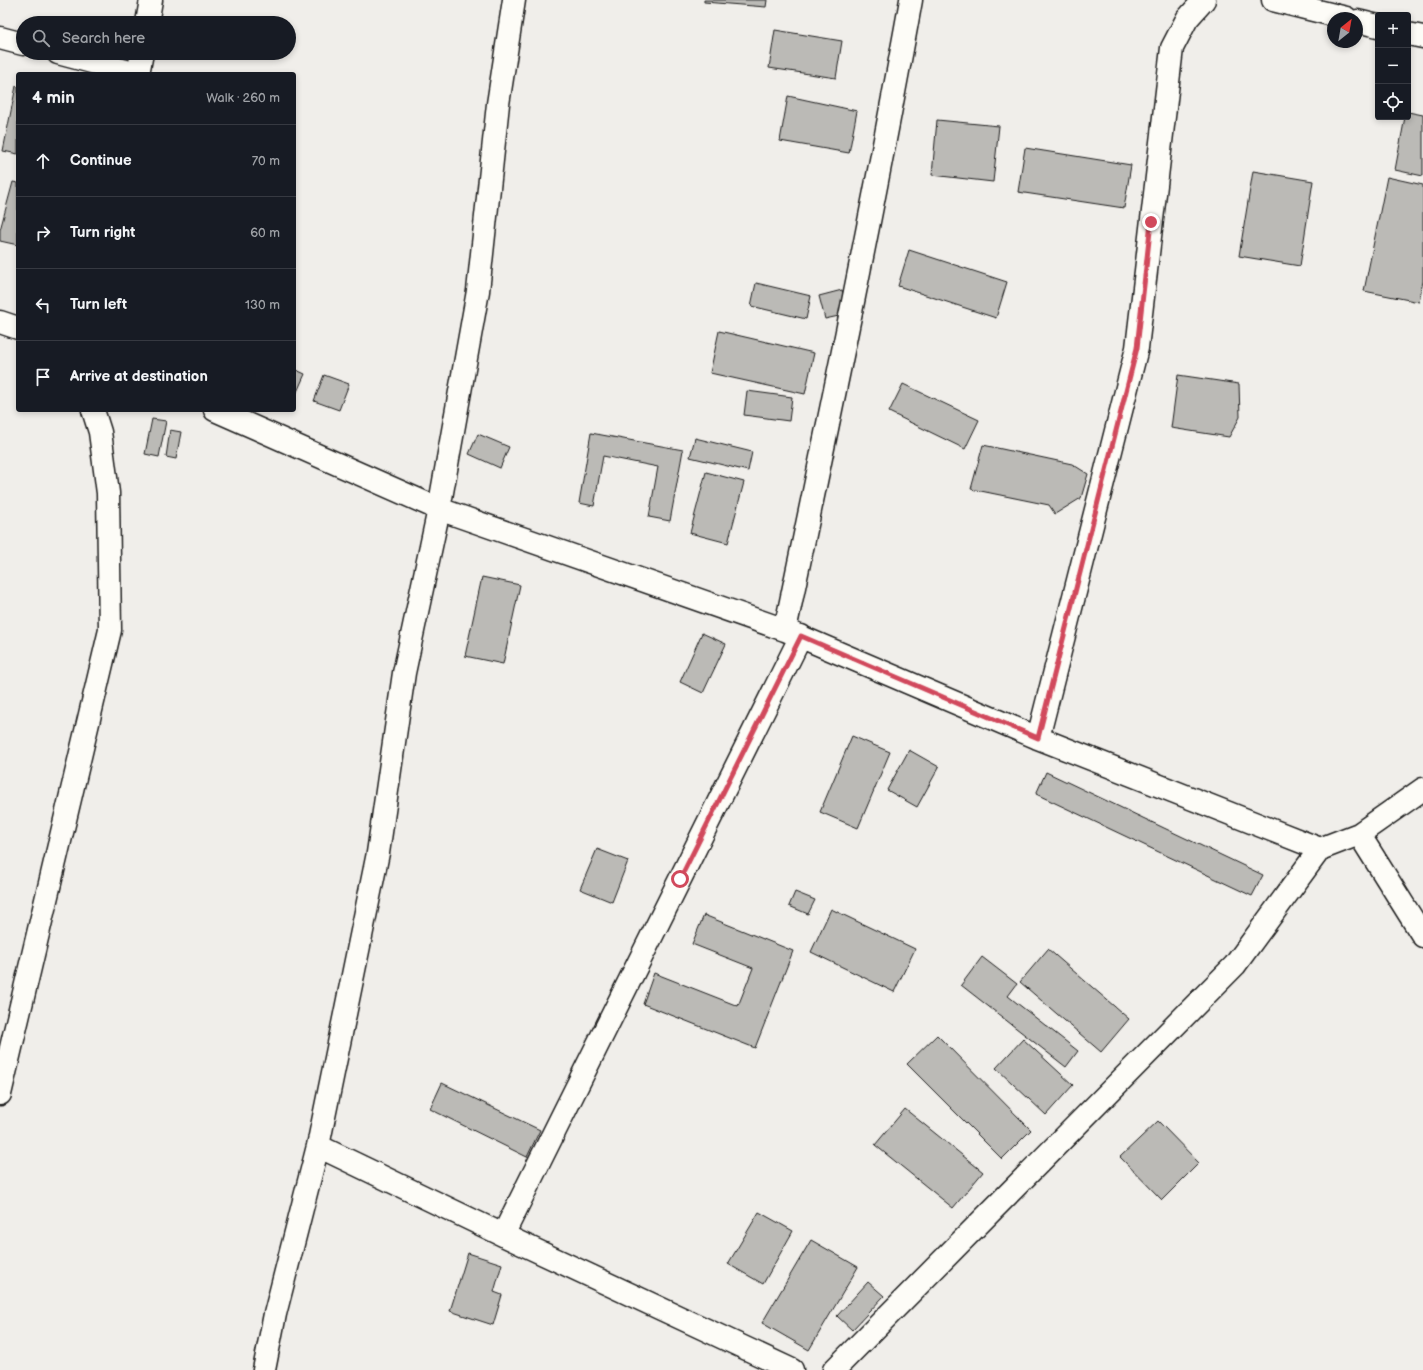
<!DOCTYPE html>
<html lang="en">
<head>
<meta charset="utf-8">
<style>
  body { margin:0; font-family:"Balsamiq Sans",sans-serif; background:#242831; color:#f1f3f6 }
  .controls { position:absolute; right:12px; top:12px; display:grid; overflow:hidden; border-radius:4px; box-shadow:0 2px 6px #0003 }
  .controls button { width:36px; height:36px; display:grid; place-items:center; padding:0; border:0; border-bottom:1px solid #363941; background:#171b24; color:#f1f3f6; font:20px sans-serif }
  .compass { position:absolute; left:1327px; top:12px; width:36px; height:36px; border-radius:50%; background:#171b24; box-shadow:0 2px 6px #0003; rotate:31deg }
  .stop { position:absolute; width:12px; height:12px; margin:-9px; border:3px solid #d1495b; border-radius:50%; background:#fff }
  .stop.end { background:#d1495b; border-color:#fff; box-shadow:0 1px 4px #0008 }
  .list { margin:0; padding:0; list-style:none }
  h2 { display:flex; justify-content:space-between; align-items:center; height:52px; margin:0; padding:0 16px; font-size:17px }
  h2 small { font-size:13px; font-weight:400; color:#9ea1a6 }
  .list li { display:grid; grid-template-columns:26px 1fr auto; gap:12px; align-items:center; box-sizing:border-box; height:72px; padding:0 16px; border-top:1px solid #363941 }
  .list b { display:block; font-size:15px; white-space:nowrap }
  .list em { font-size:13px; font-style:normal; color:#9ea1a6 }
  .icon { flex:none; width:22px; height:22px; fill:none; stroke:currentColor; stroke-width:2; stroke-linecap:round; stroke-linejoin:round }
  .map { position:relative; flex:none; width:1423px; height:1370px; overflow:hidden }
  .search { position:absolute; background:#171b24; box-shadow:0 2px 6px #0003; left:16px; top:16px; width:280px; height:44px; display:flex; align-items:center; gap:10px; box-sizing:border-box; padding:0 14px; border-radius:22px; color:#9ea1a6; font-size:15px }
  .panel { position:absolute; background:#171b24; box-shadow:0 2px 6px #0003; left:16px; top:72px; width:280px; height:340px; border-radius:4px }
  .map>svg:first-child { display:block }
</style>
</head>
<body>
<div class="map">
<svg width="1423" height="1370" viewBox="0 0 1423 1370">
  <rect width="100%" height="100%" fill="#f0eeea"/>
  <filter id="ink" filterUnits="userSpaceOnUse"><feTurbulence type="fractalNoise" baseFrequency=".025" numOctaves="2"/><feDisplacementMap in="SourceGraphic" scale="8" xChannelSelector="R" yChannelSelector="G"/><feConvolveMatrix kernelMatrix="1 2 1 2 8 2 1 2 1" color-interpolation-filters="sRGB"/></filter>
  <g filter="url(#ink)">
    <path fill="#bbbab6" stroke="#1c1c1c" d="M704 0H767L766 7 704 2Z
      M775 30 842 41 836 78 769 68Z
      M16 86 18 87V154L3 151Z
      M788 96 857 111 849 153 780 141Z
      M1408 112 1423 115V176L1395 170 1405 117H1408Z
      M937 120 999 126 993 182 932 175Z
      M1025 148 1131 165 1124 208 1018 192Z
      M1253 171 1313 181 1300 266 1239 256Z
      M1387 177 1423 185V281L1419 302 1364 291Z
      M13 182 18 183V245L0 241V230Z
      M909 250 1007 282 996 318 898 286Z
      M756 283 811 296 806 319 751 306Z
      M842 290 848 314 825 319 819 296Z
      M719 331 814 353 805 394 710 373Z
      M294 369 305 374 296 394 294 393Z
      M324 375 349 384 339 410 314 401Z
      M1178 375 1239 384 1240 417 1229 437 1171 428Z
      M903 384 979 420 965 449 889 412Z
      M747 391 792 397 789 421 744 415Z
      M152 419 166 421 159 457 145 454Z
      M170 430 181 432 176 459 166 457Z
      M591 433 683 450 670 521 649 517 658 467 603 456 594 506 579 503Z
      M478 434 509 447 500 468 469 454Z
      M695 438 752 452 748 471 690 457Z
      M983 445 1072 464 1088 474 1081 498 1055 514 1049 505 971 489Z
      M706 472 744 482 728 543 690 533Z
      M482 577 520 585 503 664 465 656Z
      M702 633 726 644 703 693 680 682Z
      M852 736 890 752 858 828 820 812Z
      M909 750 939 767 917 807 887 790Z
      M1046 772 1263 875 1252 896 1036 794Z
      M597 849 628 861 612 902 580 889Z
      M795 892 815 900 808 914 789 906Z
      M831 909 915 949 894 992 811 952Z
      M704 915 793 951 755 1048 643 1004 654 973 738 1006 753 968 692 944Z
      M1048 949 1129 1019 1101 1052 1020 982Z
      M982 957 1017 984 1008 996 1078 1051 1066 1067 961 985Z
      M937 1035 1031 1130 1002 1159 907 1064Z
      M1023 1039 1073 1085 1046 1115 996 1068Z
      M442 1083 540 1130 527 1157 430 1109Z
      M905 1109 983 1172 953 1208 875 1145Z
      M1158 1121 1199 1163 1162 1200 1120 1157Z
      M759 1212 793 1231 763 1284 728 1264Z
      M811 1240 858 1267 809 1350 762 1323Z
      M468 1253 502 1264 494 1292 502 1295 493 1325 450 1311Z
      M868 1282 884 1296 852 1330 837 1316Z"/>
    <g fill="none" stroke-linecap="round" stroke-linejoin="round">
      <g stroke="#1c1c1c" stroke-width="25">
        <path id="minor" d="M1273 0 1346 18
          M1357 21 1378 26
          M147 23 151 0
          M1408 34 1423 37
          M0 38 23 44
          M58 53 137 74
          M138 74 142 53
          M0 322 18 328
          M215 410 439 509 785 630 1038 738 1320 849 1359 834 1423 789
          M785 630C829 420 873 211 911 0
          M1038 738 1137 348 1172 48 1187 19 1204 0
          M1359 834 1423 936
          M0 1094 110 630 108 493 100 432 93 410
          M318 1146 503 1235 792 1370
          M503 1235 801 636
          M264 1370 275 1314 318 1146 378 853 404 673 439 509 478 291 498 104 514 0
          M834 1370 1235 965 1320 849"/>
      </g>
      <use href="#minor" stroke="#fdfcf7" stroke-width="22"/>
    </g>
  </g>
  <g fill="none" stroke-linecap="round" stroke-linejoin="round" filter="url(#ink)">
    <path stroke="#d1495b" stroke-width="5" d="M680 879 801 636 1038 738 1137 348 1151 222"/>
  </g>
</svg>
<div class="controls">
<button>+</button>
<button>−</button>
<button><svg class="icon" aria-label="locate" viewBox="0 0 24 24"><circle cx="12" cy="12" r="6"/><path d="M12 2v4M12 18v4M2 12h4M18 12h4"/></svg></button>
</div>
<svg class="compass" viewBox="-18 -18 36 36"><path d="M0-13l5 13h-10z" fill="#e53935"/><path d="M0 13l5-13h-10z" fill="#9ea1a6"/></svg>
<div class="stop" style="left:680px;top:879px"></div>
<div class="stop end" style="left:1151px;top:222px"></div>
<div class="search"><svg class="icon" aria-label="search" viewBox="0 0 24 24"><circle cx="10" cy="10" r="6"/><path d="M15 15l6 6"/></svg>Search here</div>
<section class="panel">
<h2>4 min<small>Walk · 260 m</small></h2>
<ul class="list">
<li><svg class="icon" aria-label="ahead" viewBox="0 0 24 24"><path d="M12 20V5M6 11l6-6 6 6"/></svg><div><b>Continue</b></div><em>70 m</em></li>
<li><svg class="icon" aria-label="right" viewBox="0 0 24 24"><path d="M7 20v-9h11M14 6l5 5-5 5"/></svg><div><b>Turn right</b></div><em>60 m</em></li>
<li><svg class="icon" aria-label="left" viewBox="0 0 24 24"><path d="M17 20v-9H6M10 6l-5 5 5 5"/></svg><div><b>Turn left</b></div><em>130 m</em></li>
<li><svg class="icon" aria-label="arrive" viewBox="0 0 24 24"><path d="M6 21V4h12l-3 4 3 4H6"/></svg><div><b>Arrive at destination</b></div></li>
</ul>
</section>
</div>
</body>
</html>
